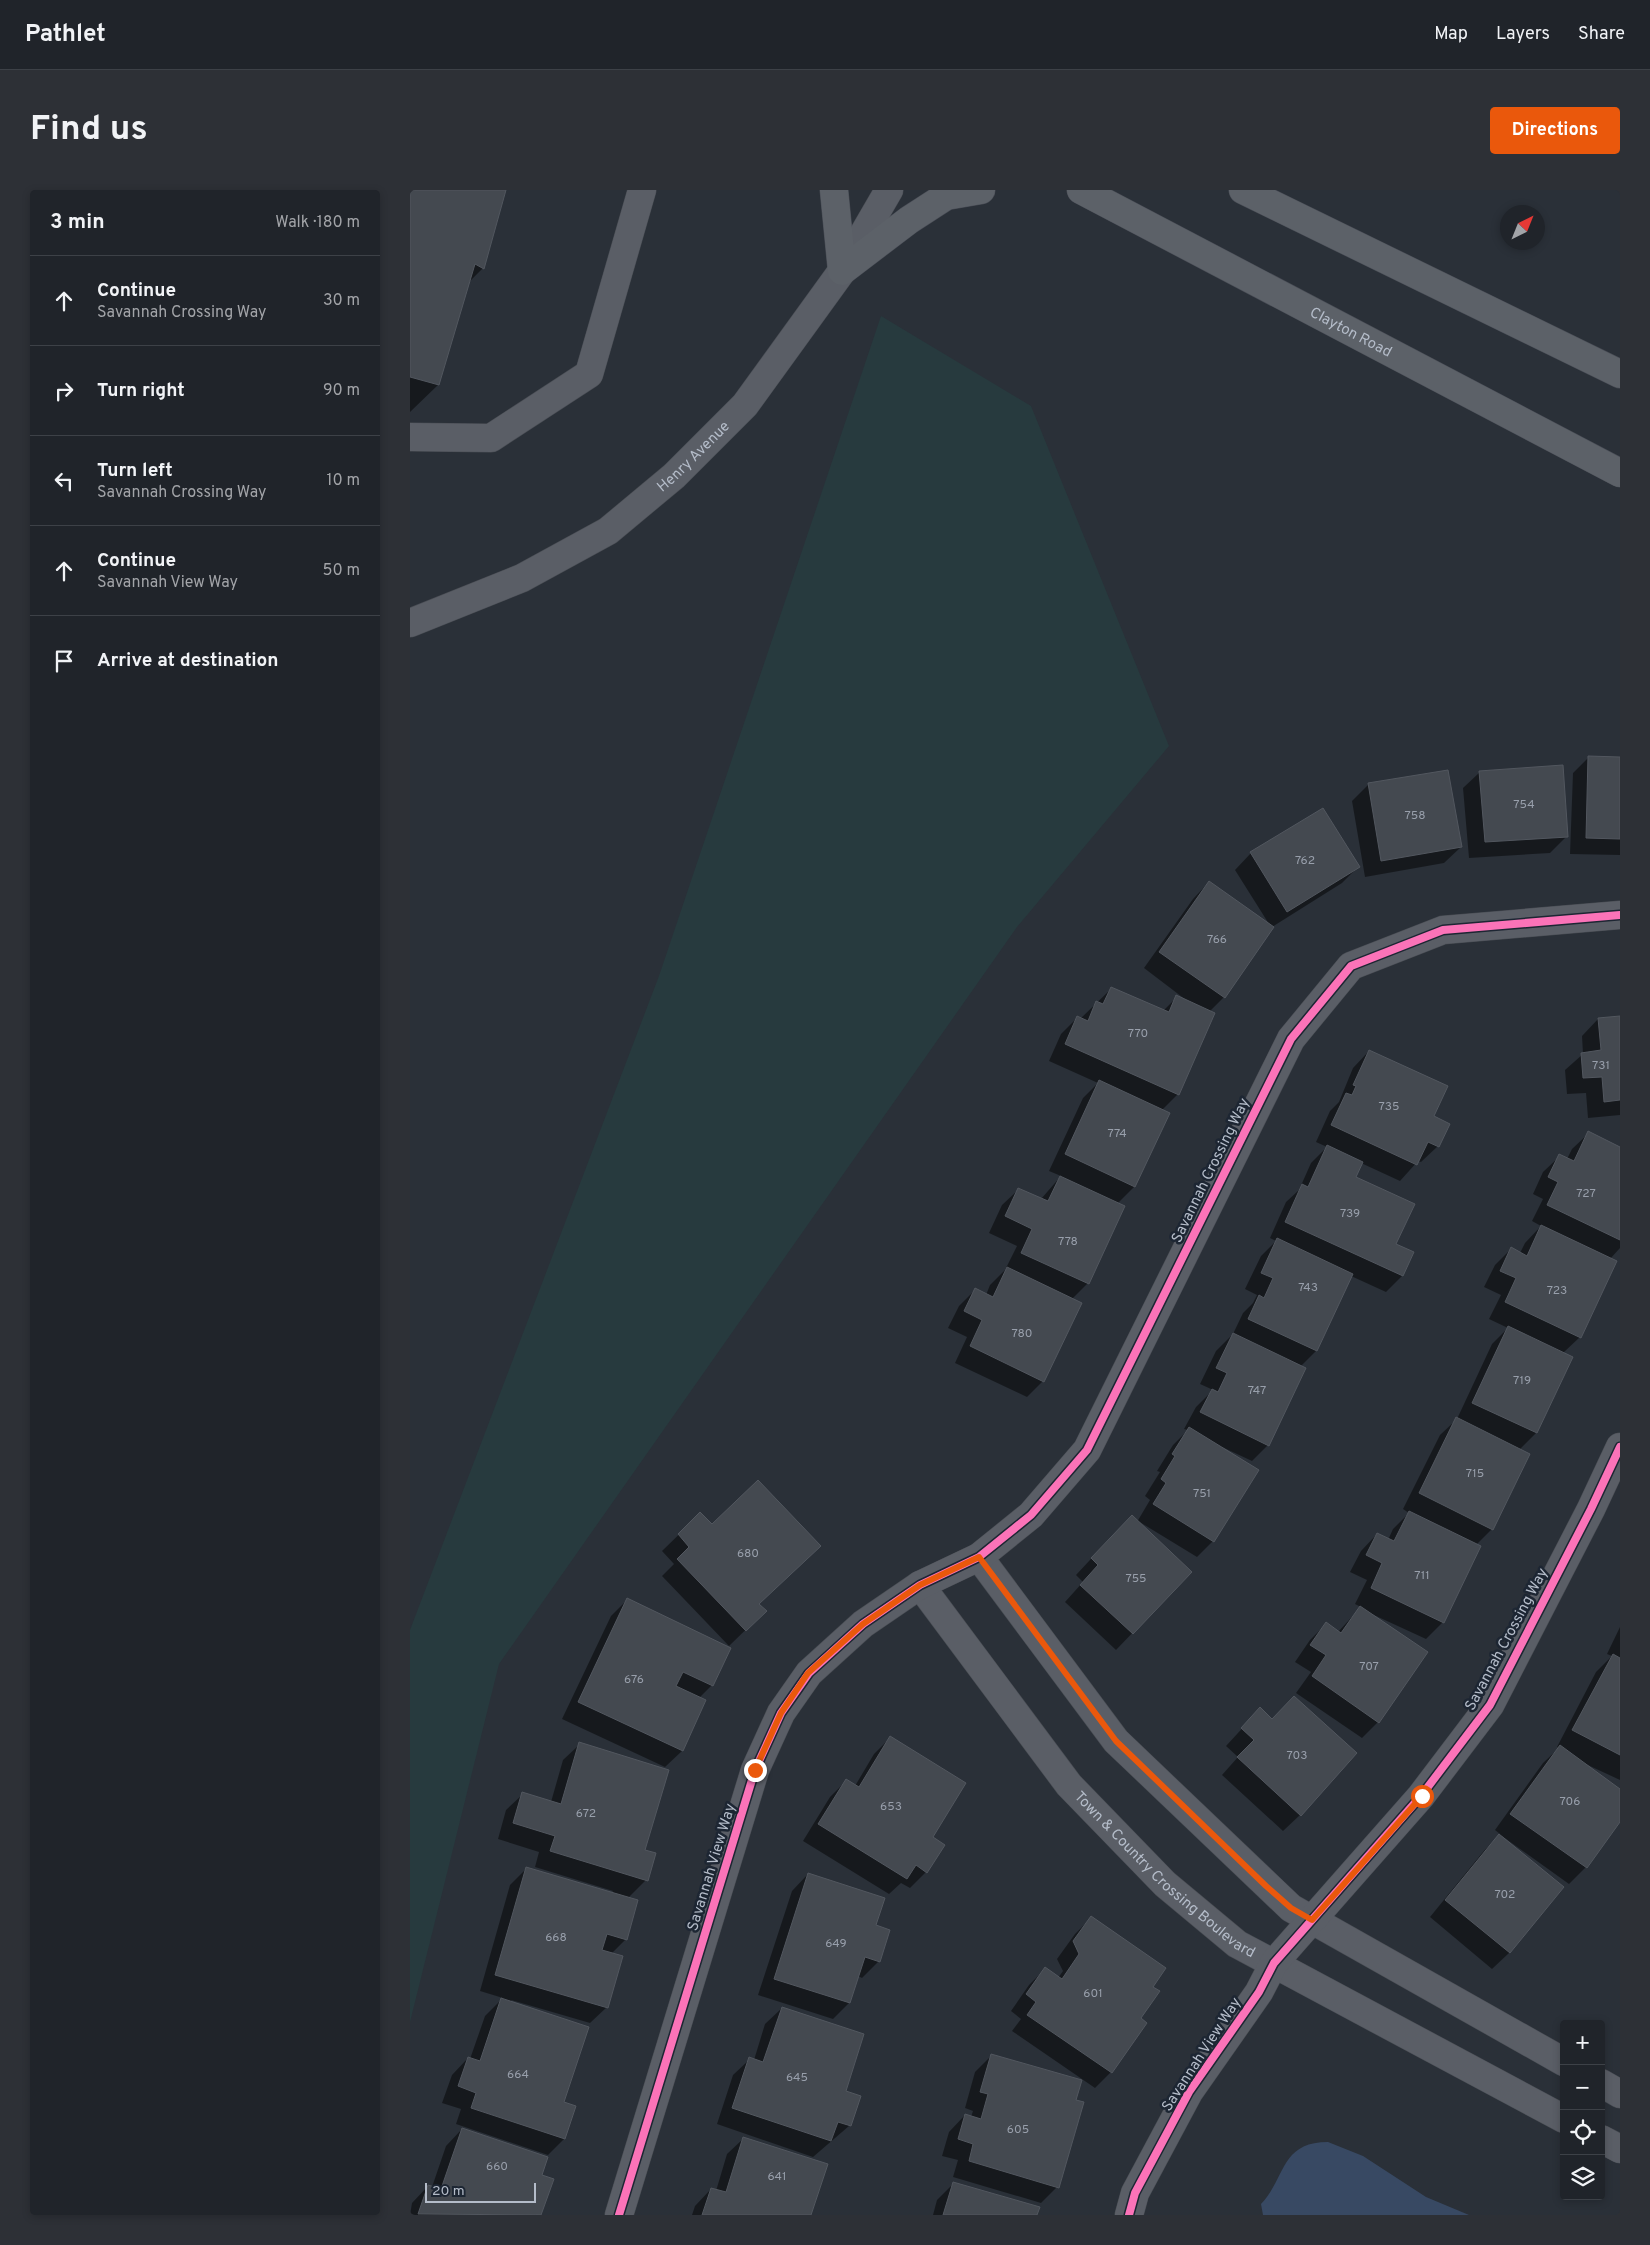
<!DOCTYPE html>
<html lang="en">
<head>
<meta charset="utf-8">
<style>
  body { margin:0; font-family:Overpass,sans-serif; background:#2d3036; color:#f1f3f6 }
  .controls { position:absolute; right:15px; bottom:15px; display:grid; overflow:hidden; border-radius:5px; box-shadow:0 2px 8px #0003 }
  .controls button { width:45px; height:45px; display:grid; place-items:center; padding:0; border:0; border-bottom:1px solid #3d4147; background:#20242a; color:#f1f3f6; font:25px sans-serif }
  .compass { position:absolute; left:1090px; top:15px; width:45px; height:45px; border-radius:50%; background:#20242a; box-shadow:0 2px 8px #0003; rotate:43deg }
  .scale { position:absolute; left:15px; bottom:12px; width:111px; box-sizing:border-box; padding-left:5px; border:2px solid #b4bcc9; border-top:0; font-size:14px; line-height:18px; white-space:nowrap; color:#b4bcc9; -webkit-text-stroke:4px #1d2633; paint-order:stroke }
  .stop { position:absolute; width:15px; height:15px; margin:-11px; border:4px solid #ea580c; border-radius:50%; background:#fff }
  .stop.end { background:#ea580c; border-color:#fff; box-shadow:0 1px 5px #0008 }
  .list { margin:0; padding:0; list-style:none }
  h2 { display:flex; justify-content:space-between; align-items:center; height:65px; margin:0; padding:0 20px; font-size:21px }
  h2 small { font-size:16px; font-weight:400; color:#a2a4a8 }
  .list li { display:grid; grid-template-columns:32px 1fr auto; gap:15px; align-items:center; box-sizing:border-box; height:90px; padding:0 20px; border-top:1px solid #3d4147 }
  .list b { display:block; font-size:19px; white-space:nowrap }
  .list p { margin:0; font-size:16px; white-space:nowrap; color:#a2a4a8 }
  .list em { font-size:16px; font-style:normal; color:#a2a4a8 }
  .icon { flex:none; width:28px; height:28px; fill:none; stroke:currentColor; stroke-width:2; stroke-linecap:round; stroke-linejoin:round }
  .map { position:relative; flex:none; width:1210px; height:2025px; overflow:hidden; border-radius:5px }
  header { display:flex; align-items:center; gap:30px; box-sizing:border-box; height:70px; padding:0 25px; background:#20242a; border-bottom:1px solid #3d4147 }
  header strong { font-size:24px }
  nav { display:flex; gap:28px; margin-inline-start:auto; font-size:18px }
  .intro { display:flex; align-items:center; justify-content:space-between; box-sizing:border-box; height:120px; padding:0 30px }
  h1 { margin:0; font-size:35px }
  .button { padding:12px 22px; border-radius:5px; background:#ea580c; color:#fff; font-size:18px; font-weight:700 }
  main { display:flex; gap:30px; padding:0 30px }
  aside { flex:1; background:#20242a; border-radius:5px; box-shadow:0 2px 8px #0003 }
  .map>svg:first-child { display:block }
</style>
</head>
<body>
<header>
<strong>Pathlet</strong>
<nav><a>Map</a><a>Layers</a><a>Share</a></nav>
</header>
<div class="intro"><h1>Find us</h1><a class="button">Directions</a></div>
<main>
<aside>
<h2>3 min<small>Walk · 180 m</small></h2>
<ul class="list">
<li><svg class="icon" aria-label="ahead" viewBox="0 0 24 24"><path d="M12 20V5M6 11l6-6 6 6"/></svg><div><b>Continue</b><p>Savannah Crossing Way</p></div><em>30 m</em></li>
<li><svg class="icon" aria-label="right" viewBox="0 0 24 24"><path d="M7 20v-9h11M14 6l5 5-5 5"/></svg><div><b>Turn right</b></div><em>90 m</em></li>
<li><svg class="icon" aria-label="left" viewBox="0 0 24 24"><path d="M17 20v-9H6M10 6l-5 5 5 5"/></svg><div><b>Turn left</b><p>Savannah Crossing Way</p></div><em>10 m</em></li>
<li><svg class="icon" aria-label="ahead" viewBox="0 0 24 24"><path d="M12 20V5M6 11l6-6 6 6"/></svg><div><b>Continue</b><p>Savannah View Way</p></div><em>50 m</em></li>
<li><svg class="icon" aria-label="arrive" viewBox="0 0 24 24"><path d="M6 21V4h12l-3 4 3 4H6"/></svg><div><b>Arrive at destination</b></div></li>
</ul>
</aside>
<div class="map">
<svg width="1210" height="2025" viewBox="0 0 1210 2025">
  <rect width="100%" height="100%" fill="#2a3038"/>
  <path fill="#273a3e" d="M471 126 621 216 759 556 607 737 89 1474 0 1832V1440L249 786Z"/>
  <path fill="#384963" d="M918 1952 953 1966 1016 2007 1059 2025H853L851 2014C876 1988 870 1952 918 1952Z"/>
  <path fill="#0007" d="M0 0H95L73 78 58 93 28 195 0 222Z
    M1179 567 1210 568V665L1160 664 1163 583Z
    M1070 582 1157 646 1140 663 1059 668 1053 598Z
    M959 594 1051 657 1034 673 955 687 942 611Z
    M841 663 948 677 932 693 862 737 814 807 799 822 768 904 752 920 758 923 724 997 707 1014 713 1016 678 1093 661 1110 633 1191 617 1207 545 1173 557 1147 538 1138 549 1116 565 1100 576 1105 580 1095 595 1080 607 1056 579 1043 592 1015 609 999 631 1009 651 986 639 981 673 908 688 893 639 871 651 844 667 828 670 829 702 798 753 821 767 807 780 813 734 778 783 709 799 692 859 734 825 680Z
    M1210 828V925L1178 928 1176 903 1157 904 1155 880 1173 864 1172 846 1188 829Z
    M959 861 1022 927 1028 956 1011 972 1008 971 990 991 951 973 944 988 985 1055 1002 1063 992 1086 976 1102 941 1086 906 1161 890 1177 858 1255 842 1271 812 1257 803 1351 787 1367 728 1331 781 1382 706 1460 655 1412 673 1392 666 1385 705 1343 727 1332 740 1310 735 1306 750 1282 747 1281 763 1255 778 1240 774 1239 786 1217 800 1203 801 1199 790 1194 806 1161 823 1144 833 1123 843 1113 847 1105 835 1099 851 1066 866 1051 860 1048 876 1012 889 1000 901 973 917 957 906 952 920 921 929 912 943 878Z
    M1179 943 1210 958V1058L1200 1069 1170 1147 1153 1163 1161 1167 1126 1243 1109 1260 1082 1339 1066 1355 1033 1432 1016 1449 953 1420 968 1532 952 1548 886 1503 901 1482 885 1472 900 1450 916 1434 928 1442 951 1417 945 1414 957 1390 940 1382 951 1361 967 1344 978 1350 983 1339 999 1323 993 1319 1030 1245 1047 1229 1082 1154 1098 1138 1079 1129 1091 1105 1074 1097 1085 1075 1101 1059 1110 1063 1115 1053 1131 1036 1122 1031 1133 1009 1123 1004 1133 982 1150 966 1157 969 1162 959Z
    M290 1324 348 1415 355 1421 319 1456 252 1386 264 1374 252 1361Z
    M217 1410 302 1495 289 1508 295 1511 272 1561 255 1577 152 1529 201 1426Z
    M1210 1437V1590L1167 1570 1210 1600V1630L1176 1677 1159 1694 1092 1646 1091 1647 1152 1697 1099 1763 1082 1779 1020 1727 1073 1662 1090 1644 1085 1640 1133 1573 1149 1558 1147 1557 1186 1482 1202 1466 1197 1464Z
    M850 1519 890 1625 873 1641 812 1585 828 1567 816 1556Z
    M480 1548 521 1648 516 1682 500 1698 491 1693 479 1704 393 1651 420 1607 436 1591 445 1596 464 1564Z
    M170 1554 234 1661 236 1690 218 1708 216 1749 201 1764 197 1817 180 1833 101 1810 153 1913 165 1917 154 1949 138 1965 46 1934 51 1919 32 1913 42 1885 58 1868 60 1869 75 1826 93 1808 70 1801 100 1695 117 1678 202 1704 203 1701 125 1677 129 1662 88 1649 96 1620 113 1604 141 1612 153 1570Z
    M398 1684 465 1736 469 1771 452 1788 448 1786 439 1813 423 1829 348 1805 382 1701Z
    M681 1728 742 1797 729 1828 701 1882 685 1898 602 1841 611 1829 601 1821 619 1795 635 1779 648 1788 653 1781 647 1769 665 1744Z
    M372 1818 434 1902 449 1907 439 1936 403 1967 307 1934 323 1885 340 1869 344 1870 355 1834Z
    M582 1865 665 1911 647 1997 631 2013 543 1987 548 1970 532 1966 539 1942 555 1925 561 1927 563 1921 555 1918 565 1882Z
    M52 1939 130 1986 142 1990 130 2025H0L2 2013 18 1996 22 1997 36 1956Z
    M334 1948 400 2025H282L285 2016 301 1999 306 2001 317 1964Z
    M544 1993 626 2025H523L527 2010Z"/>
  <path fill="#444950" stroke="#52575f" d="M0 0H96L74 79 65 74 29 195 0 187Z
    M1178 566 1210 567V649L1176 648Z
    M1153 575 1158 647 1075 652 1069 581Z
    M1038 580 1052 657 971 671 958 593Z
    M913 618 950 677 877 722 840 662Z
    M799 691 864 737 815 808 749 762Z
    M701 797 759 822 766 805 805 823 769 905 655 854 667 826 678 831 686 811 693 814Z
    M1210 826V910L1194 912 1192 887 1173 888 1171 863 1191 860 1188 828Z
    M959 860 1038 896 1024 926 1040 934 1029 957 1018 952 1007 975 921 935 936 903 942 905 946 896 943 895Z
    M689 890 760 923 725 997 655 964Z
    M1178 941 1210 957V1050L1137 1015 1148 992 1138 987 1149 964 1164 971Z
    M917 955 953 972 946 987 1005 1014 986 1054 1004 1062 993 1086 875 1032 892 994 898 997Z
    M650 986 715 1016 679 1094 611 1063 622 1039 595 1026 608 998 638 1011Z
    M1131 1035 1207 1071 1171 1148 1095 1112 1106 1088 1090 1081 1101 1057 1117 1066Z
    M867 1048 943 1084 907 1161 838 1129 849 1105 854 1108 863 1088 851 1083Z
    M597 1077 672 1113 634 1192 560 1156 572 1130 554 1121 565 1098 583 1107Z
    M1098 1136 1163 1167 1127 1243 1062 1213Z
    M823 1143 896 1178 859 1256 790 1222 802 1199 808 1202 817 1183 806 1178Z
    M1046 1227 1120 1264 1083 1340 1009 1303Z
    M779 1237 849 1280 804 1352 743 1314 756 1293 751 1289 765 1266 762 1264Z
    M348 1290 411 1356 349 1414 357 1421 336 1441 267 1369 279 1357 268 1344 290 1322 302 1334Z
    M999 1321 1071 1356 1034 1433 961 1398 972 1373 956 1365 967 1343 984 1351Z
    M722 1325 782 1382 723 1444 670 1395 688 1375 681 1368Z
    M217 1408 321 1458 303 1496 273 1482 266 1496 296 1510 273 1561 168 1512Z
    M950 1416 1018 1462 969 1533 902 1486 916 1465 900 1455 916 1432 931 1443Z
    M1203 1464 1210 1468V1565L1162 1540Z
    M884 1506 947 1563 891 1626 827 1567 844 1550 831 1538 850 1517 862 1529Z
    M480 1546 556 1593 523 1647 535 1655 517 1683 506 1675 497 1689 408 1634 436 1589 449 1597Z
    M169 1552 259 1580 235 1660 246 1663 238 1691 140 1661 145 1646 103 1633 112 1602 151 1614Z
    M1150 1555 1210 1599V1632L1177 1678 1100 1624Z
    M1089 1644 1154 1697 1100 1763 1035 1710Z
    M116 1677 228 1710 217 1750 197 1744 192 1760 213 1766 198 1818 85 1785Z
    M398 1683 475 1708 466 1735 480 1740 470 1772 455 1767 440 1813 364 1789Z
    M681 1726 756 1778 743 1797 750 1801 731 1828 737 1833 702 1883 617 1825 626 1812 616 1804 635 1777 652 1789 669 1764 663 1751Z
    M91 1808 179 1837 154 1912 166 1916 155 1949 61 1918 66 1903 48 1896 58 1867 70 1871Z
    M372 1817 454 1844 436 1901 451 1906 441 1936 428 1932 421 1951 322 1918 339 1867 353 1872Z
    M581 1864 672 1890 666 1910 674 1912 649 1998 559 1971 563 1954 548 1949 555 1924 571 1929 578 1904 570 1902Z
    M52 1938 138 1967 132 1985 144 1989 131 2025 8 2024 18 1995 31 1999Z
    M333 1947 418 1974 401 2025H292L301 1998 316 2002Z
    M543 1992 630 2017 627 2025H533Z"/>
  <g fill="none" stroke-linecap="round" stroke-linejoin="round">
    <g stroke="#484c53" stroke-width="29">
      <g id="minor">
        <path d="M0 247 81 248 179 184 232 0"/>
        <path id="s1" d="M0 433 112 388 198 341 264 286 335 215 432 81 479 0"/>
        <path d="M569 1367 706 1551 881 1718 1154 1872"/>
        <path id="s2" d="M510 1395 659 1595 755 1694 827 1754 1154 1929"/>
        <path d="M1191 1893 1210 1904"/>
        <path d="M1191 1949 1210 1959"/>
        <path d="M209 2025 345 1580 371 1523 399 1483 453 1434 510 1395 569 1367 621 1325 677 1260 881 849 941 776 1033 740 1210 725"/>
        <path d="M719 2025 725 2003 779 1902 849 1802 864 1773 1011 1606 1080 1515 1181 1319 1210 1257"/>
      </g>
    </g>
    <g stroke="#484c55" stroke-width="29">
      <g id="major">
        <path d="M424 0 432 81 499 30 536 6 571 0"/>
        <path id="s3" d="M671 0 1210 283"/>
        <path d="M833 0 1210 184"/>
      </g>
    </g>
    <use href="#minor" stroke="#5a5e66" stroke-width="28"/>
    <use href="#major" stroke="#5c6168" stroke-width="28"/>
    <g stroke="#1d2633" stroke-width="11">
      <path id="cycleway" d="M209 2025 345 1580 371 1523 399 1483 453 1434 510 1395 569 1367 621 1325 677 1260 881 849 941 776 1033 740 1210 725
        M719 2025 725 2003 779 1902 849 1802 864 1773 1011 1606 1080 1515 1181 1319 1210 1257"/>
    </g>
    <use href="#cycleway" stroke="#fb73b8" stroke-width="8"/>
  </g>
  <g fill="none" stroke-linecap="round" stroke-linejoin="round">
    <path stroke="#ea580c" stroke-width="6" d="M345 1580 371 1523 398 1483 453 1434 510 1395 569 1367 706 1551 856 1696 881 1718 902 1730 1012 1606"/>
  </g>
  <g text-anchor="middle" stroke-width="5" stroke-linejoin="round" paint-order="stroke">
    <g font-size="12" fill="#989fab">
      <text x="1114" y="618">754</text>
      <text x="1005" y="629">758</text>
      <text x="895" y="674">762</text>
      <text x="807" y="753">766</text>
      <text x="728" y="847">770</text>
      <text x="1191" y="879">731</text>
      <text x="979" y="920">735</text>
      <text x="707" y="947">774</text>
      <text x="1176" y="1007">727</text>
      <text x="940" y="1027">739</text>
      <text x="658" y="1055">778</text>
      <text x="898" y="1101">743</text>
      <text x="1147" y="1104">723</text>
      <text x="612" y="1147">780</text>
      <text x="1112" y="1194">719</text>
      <text x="847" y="1204">747</text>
      <text x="1065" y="1287">715</text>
      <text x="792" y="1307">751</text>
      <text x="338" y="1367">680</text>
      <text x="1012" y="1389">711</text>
      <text x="726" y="1392">755</text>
      <text x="959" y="1480">707</text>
      <text x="224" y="1493">676</text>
      <text x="887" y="1569">703</text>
      <text x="1160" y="1615">706</text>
      <text x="481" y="1620">653</text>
      <text x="176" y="1627">672</text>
      <text x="1095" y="1708">702</text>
      <text x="146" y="1751">668</text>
      <text x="426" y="1757">649</text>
      <text x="683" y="1807">601</text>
      <text x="108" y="1888">664</text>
      <text x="387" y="1891">645</text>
      <text x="608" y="1943">605</text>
      <text x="87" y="1980">660</text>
      <text x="367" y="1990">641</text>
    </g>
    <g font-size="15" fill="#b4bcc9" stroke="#1d2633">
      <text dy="5" stroke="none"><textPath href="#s3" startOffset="305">Clayton Road</textPath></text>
      <text dy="5" stroke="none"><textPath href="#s1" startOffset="332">Henry Avenue</textPath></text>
      <text transform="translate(800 980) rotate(-64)" y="5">Savannah Crossing Way</text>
      <text transform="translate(1096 1449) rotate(-62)" y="5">Savannah Crossing Way</text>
      <text transform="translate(301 1677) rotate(-73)" y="5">Savannah View Way</text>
      <text dy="5" stroke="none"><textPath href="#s2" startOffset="381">Town &amp; Country Crossing Boulevard</textPath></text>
      <text transform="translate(791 1864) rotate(-57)" y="5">Savannah View Way</text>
    </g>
  </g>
</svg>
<div class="controls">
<button>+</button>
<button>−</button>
<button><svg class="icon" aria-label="locate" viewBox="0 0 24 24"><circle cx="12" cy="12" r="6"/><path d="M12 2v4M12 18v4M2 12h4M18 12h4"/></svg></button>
<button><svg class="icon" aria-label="layers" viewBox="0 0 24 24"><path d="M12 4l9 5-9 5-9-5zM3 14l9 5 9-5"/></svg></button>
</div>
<svg class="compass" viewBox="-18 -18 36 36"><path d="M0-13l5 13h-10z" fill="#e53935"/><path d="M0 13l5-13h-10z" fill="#a2a4a8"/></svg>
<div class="scale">20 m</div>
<div class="stop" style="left:1012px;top:1606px"></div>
<div class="stop end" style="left:345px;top:1580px"></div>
</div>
</main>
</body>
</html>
